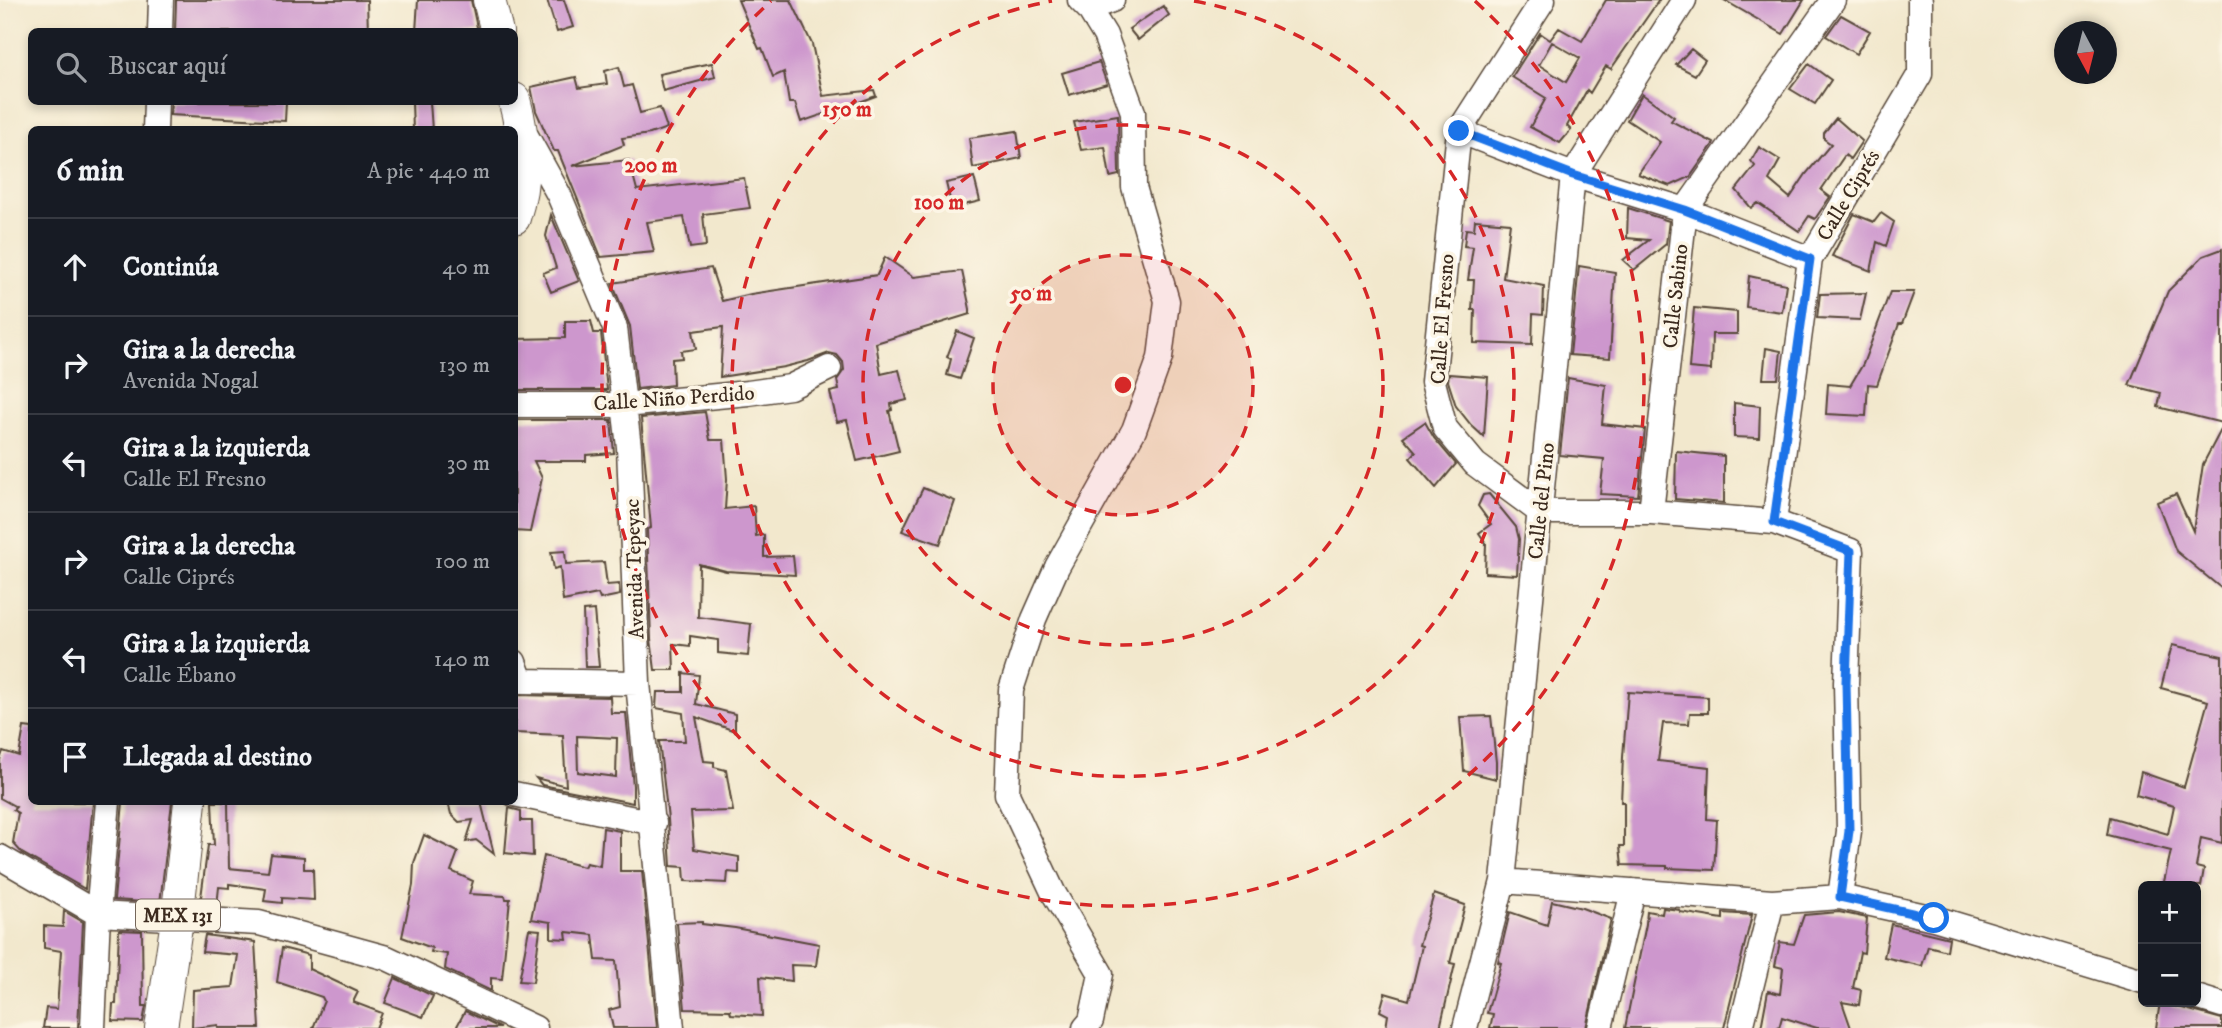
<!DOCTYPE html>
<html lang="es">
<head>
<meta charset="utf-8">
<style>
  body { margin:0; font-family:"IM FELL DW Pica",serif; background:#20242c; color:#f1f3f6 }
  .controls { position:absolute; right:21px; bottom:21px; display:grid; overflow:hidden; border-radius:10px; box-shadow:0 4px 10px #0003 }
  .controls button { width:63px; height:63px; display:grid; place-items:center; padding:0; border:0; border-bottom:2px solid #363941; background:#171b24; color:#f1f3f6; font:35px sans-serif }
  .compass { position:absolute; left:2054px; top:21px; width:63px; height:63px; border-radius:50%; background:#171b24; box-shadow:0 4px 10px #0003; rotate:173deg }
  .stop { position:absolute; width:21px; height:21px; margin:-16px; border:5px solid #1a73e8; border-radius:50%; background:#fff }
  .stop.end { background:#1a73e8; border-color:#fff; box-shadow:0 2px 7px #0008 }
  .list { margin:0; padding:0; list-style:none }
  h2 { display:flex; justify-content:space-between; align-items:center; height:91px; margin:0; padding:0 28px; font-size:30px }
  h2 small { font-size:23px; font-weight:400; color:#9ea1a6 }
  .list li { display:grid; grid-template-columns:46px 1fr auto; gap:21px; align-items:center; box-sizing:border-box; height:98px; padding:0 28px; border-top:2px solid #363941 }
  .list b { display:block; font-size:26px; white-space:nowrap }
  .list p { margin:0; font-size:23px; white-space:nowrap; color:#9ea1a6 }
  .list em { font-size:23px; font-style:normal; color:#9ea1a6 }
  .icon { flex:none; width:38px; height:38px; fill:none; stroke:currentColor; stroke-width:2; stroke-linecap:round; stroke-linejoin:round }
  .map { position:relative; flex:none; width:2222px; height:1028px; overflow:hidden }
  .search { position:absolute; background:#171b24; box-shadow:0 4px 10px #0003; left:28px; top:28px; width:490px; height:77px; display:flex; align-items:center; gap:18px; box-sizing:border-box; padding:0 24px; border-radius:10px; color:#9ea1a6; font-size:26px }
  .panel { position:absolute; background:#171b24; box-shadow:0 4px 10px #0003; left:28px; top:126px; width:490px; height:679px; border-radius:10px }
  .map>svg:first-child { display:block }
</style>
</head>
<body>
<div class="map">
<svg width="2222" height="1028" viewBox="0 0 2222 1028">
  <rect width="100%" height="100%" fill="#fcf5e5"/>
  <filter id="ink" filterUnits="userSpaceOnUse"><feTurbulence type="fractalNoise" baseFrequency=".0143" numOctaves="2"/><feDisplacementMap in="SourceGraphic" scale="14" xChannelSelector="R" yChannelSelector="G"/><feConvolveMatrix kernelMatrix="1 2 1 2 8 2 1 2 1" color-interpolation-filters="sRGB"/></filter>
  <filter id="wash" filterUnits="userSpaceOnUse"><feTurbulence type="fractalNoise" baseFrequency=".00686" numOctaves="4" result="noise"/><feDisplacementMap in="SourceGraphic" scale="28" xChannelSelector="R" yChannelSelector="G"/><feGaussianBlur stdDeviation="1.57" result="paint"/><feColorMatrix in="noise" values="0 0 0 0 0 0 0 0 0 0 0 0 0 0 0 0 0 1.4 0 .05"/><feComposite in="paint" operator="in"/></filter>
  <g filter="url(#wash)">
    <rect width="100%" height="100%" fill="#f2e8cd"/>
    <g id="blocks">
      <path fill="#cd97cd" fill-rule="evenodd" d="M176 0H367L368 32H175Z
        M418 0H471L478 32H416Z
        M547 0H564L573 27 557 32Z
        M738 0H791L812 44 823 96 874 90 876 96 851 105 852 111 839 113 838 109 801 122 795 103H789L784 72 773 77 762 48 759 49Z
        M1606 0H1659L1611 69 1606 66 1590 93 1587 90 1567 126 1571 130 1560 143 1530 127 1546 98 1512 77 1540 33 1550 40 1559 28 1582 41ZM1552 42 1580 58 1566 82 1539 65Z
        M1724 0H1804L1783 34Z
        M1163 6 1169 15 1138 40 1129 29Z
        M1841 15 1870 31 1856 54 1826 36Z
        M1691 49 1705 60 1695 75 1676 65Z
        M1099 62 1107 84 1069 95 1062 73Z
        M712 63 715 77 663 91 659 74Z
        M1809 64 1831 80 1815 104 1790 89Z
        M619 67 624 87 632 85 640 113 660 108 667 128 650 134 622 138 624 145 572 166 629 160 637 190 744 178 750 208 703 214 706 246 690 248 684 217 647 222 654 252 601 257 558 151H554L536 111 531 87 576 77 579 88 607 84 605 71Z
        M1642 94 1674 117 1671 121 1714 143 1690 177 1670 186 1638 174 1660 142 1627 120Z
        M171 102H286L285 121 170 115Z
        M412 102H430L432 130H413Z
        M1118 115 1119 175 1110 177 1105 147 1081 150 1074 122Z
        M1836 118 1862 141 1850 159 1845 155 1821 190 1830 197 1815 219 1809 216 1799 231 1758 203 1751 208 1736 190 1755 166 1751 161 1759 147 1780 160 1769 180 1790 198 1806 174 1831 144 1824 139V133Z
        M1017 131 1021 158 973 168 969 138Z
        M974 177 980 201 952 208 946 183Z
        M1628 208 1669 221 1666 244 1634 270 1623 260 1649 240 1627 238Z
        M1881 213 1894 222 1886 246 1877 242 1871 271 1832 256 1854 214 1874 222Z
        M551 215 579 281 551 292 543 273 556 268 546 236Z
        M1475 220 1510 223 1503 278 1544 286 1543 315 1533 314 1532 345 1474 343 1475 310H1472L1474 280H1468L1473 247 1464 246 1466 229 1474 230Z
        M2222 249V423L2158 407 2161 393 2129 385 2168 291 2203 256Z
        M885 257 914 277 962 271 970 309V314L876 343 881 374 899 370 907 400 891 404 892 410 889 411 899 451 857 461 847 420 837 422 830 392 839 390 837 380 844 370 843 362 837 355 829 353 808 361 784 367 720 377 723 327 693 331 696 349 681 351 682 358 672 359 673 385 637 389 630 326 612 283 711 268 722 301 751 294 877 275Z
        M1579 266 1615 272 1610 358 1570 355Z
        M1749 276 1786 284 1782 312 1746 307Z
        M1890 292H1914L1902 324H1899L1877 385 1868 384 1866 416 1826 414 1828 384 1850 386 1863 364Z
        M1866 293 1860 320 1817 318 1820 294Z
        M1694 308 1737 312V334H1712L1711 370 1689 368Z
        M565 321H591L594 333H601L607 390H514V339L565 338Z
        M957 331 974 338 960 379 947 375 951 359 947 357Z
        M1766 348 1781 351 1778 379H1763Z
        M1449 374 1488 377 1484 437 1471 425 1456 406 1448 381Z
        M1568 378 1606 385 1602 424 1645 429 1638 496 1600 494 1604 459 1560 455Z
        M1734 403 1760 406 1759 438 1734 437Z
        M705 412 710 440H724L727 479 725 509 754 506 756 536 764 535V557L793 556 795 575 726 571 699 564 698 617 751 624 748 656 718 653V640L690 636V646L673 644 674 670H655L651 639 647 529 651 528 641 418Z
        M514 420H611L614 453 586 455V461H534L542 478 530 532 514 531Z
        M1425 422 1434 438 1456 464 1436 488 1410 458 1416 452 1403 437Z
        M2222 428V589L2176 551 2157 502 2176 494 2193 531 2203 464Z
        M1676 451 1724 456V503L1675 499Z
        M923 488 955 501 940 544 902 531Z
        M1489 494 1516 527 1519 539 1517 575 1485 573 1486 543 1479 533 1491 524 1478 506 1483 495Z
        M565 551 566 564 604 562 607 585 619 584 620 595 600 599 598 594 563 601 560 567 554 569 551 552Z
        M594 610 599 667H585L583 611Z
        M2172 645 2222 656V843L2201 838 2196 867 2204 869 2201 886H2163L2171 851 2107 835 2110 817 2168 834 2174 806 2136 795 2141 772 2184 787 2208 701 2161 688Z
        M683 673 699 675 696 704 735 714V731L696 717 704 761 714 762V767L726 770 733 811 691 812 694 849 739 857V873L728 872 727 883 685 881 684 867 671 866 668 819 659 741H685L683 713 656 708 657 692H683Z
        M1628 692 1708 697V713H1690L1689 724 1663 723 1658 761 1709 767 1707 819 1717 820 1714 870 1667 868V866L1622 865 1620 846H1624V802H1621L1623 757Z
        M516 695 610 697 611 713H626L633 786V803L542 785 536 778 566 786 563 735 514 733ZM577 736 617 738 616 777 578 772Z
        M1491 716 1496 762V779L1464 771 1460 717Z
        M24 727 32 728V802H93L85 889 22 853 13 843 18 813 13 810 16 807 0 798V760L3 751 19 756Z
        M123 802H172L160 903 114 900Z
        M212 802H228L229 868 268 872 271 854 304 857V869H313L314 900 282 898V903L264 901 266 889 229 884V888L219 887 217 906 200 905 208 845H214Z
        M448 802H481L494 854 476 840 466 842 473 820 459 822 451 814Z
        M509 808 521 811V821H532L533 856 505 853Z
        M603 828 620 831V871H642L657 1028H613L609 1010 620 1007 616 961 596 960 593 935 566 932 567 939 551 938V922L531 919 544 856 584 867 586 863 600 866Z
        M424 835 458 852 451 871 473 881 469 894 505 896 506 899H510L502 979 491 978V991L445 969 447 954 431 952 432 948 402 937 413 885 414 863Z
        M1434 894 1465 905 1450 963 1455 964 1440 1028H1386L1388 1015 1380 1011 1385 993 1409 1000 1422 946 1419 945Z
        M1552 901 1582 908 1611 919 1586 1028H1490L1493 1014 1487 1013 1501 963 1498 962 1510 912 1547 925Z
        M1663 908 1680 910V912L1723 919V913L1752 915 1724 1028H1625L1646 924 1647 911 1662 914Z
        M64 911 83 922 78 1028H43L46 1008 57 1009 61 951 44 948V926L63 927Z
        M1839 912 1867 918 1864 953 1860 952 1853 988 1861 990 1859 1005 1842 1002 1851 1028H1817L1782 1017 1779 1028H1761L1768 991 1780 994 1783 968 1775 966 1780 942 1794 944 1804 915Z
        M702 922V924L735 928 819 944 816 966 791 965 792 981 760 977 762 1016 731 1014 730 1010 685 1009 677 923Z
        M1891 924 1949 938 1947 951 1928 946 1922 966 1884 957Z
        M529 929 540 930 533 982 519 981Z
        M119 930 142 931 143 1006H146L143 1022 112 1021 113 1004H116Z
        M205 935 255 942 260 1028H218V1025L192 1028 193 990 233 987 238 955 202 952Z
        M282 948 309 955V969L358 992 353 1002 382 1013 376 1028H313L324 1001 322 997 277 982Z
        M395 978 433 996 423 1017 385 1003Z
        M2160 1002 2222 1019V1028H2156Z
        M465 1011 500 1028H456Z"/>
    </g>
  </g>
  <g filter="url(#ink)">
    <use href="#blocks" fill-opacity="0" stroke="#564638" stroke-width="2"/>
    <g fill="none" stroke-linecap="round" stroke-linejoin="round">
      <g stroke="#564638" stroke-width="27">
        <path id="minor" d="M1080 0 1089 9 1105 35 1133 112 1134 187 1167 301 1160 358 1134 430 1057 567 1034 619 1011 690 1007 794 1053 892 1101 974 1091 1021 1085 1028
          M1543 0 1459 131 1433 382 1445 428 1475 464 1540 512H1651L1774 522 1851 551 1846 683 1849 831 1840 897
          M1089 9 1112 0
          M160 32 161 0
          M155 130 156 102
          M523 130 559 195 615 328 629 447 638 683 672 1028
          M1459 131 1573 175 1685 210 1810 259
          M514 405H624L748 393 790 387 829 368
          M1651 512 1685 210 1833 0
          M1774 522 1810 259 1920 74V0
          M514 662 521 681 638 683
          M514 794 654 823
          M0 857 98 914 259 923 387 958 535 1028
          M1503 881 1772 902 1840 897 1934 918 2143 981
          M2196 997 2222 1005
          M93 1028 98 914 108 802
          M1465 1028 1503 881 1573 175 1684 0
          M1600 1028 1633 891
          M1741 1028 1772 902"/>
      </g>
      <g stroke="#564638" stroke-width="34">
        <path id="major" d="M489 0 497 32
          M514 99C525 138 527 179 514 218
          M161 1028 177 920 190 802"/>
      </g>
      <use href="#minor" stroke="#fff" stroke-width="24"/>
      <use href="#major" stroke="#fff" stroke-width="32"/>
    </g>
  </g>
  <g fill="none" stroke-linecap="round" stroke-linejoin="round" filter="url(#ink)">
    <path stroke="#1a73e8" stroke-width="9" d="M1459 131 1573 175 1685 210 1810 259 1774 522 1851 551 1846 682 1849 831 1840 897 1934 918"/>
  </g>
  <circle cx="1123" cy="385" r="130" fill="#d62828" fill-opacity=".12"/>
  <g fill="none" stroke="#d62828" stroke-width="3.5" stroke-dasharray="12 9">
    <circle cx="1123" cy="385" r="130"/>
    <circle cx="1123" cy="385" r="260"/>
    <path d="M1194 1A391 391 0 1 1 1052 1"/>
    <path d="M1475 1A521 521 0 1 1 771 1"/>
  </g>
  <g text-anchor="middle" stroke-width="7" stroke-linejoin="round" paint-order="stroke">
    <rect fill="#fcf5e5" stroke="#75675a" stroke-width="2" x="136" y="899.5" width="84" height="31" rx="5"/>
    <g font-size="19" font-weight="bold" fill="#3b2a1e">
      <text x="178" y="922">MEX 131</text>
    </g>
    <g font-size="21" fill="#3b2a1e" stroke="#fcf5e5">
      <text transform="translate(1848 195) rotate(-59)" y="7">Calle Ciprés</text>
      <text transform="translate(1675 296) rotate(-84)" y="7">Calle Sabino</text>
      <text transform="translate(1442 319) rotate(-86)" y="7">Calle El Fresno</text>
      <text transform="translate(674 398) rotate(-4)" y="7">Calle Niño Perdido</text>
      <text transform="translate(1541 501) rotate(-84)" y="7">Calle del Pino</text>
      <text transform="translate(634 569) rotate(-92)" y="7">Avenida Tepeyac</text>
    </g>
  </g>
  <circle cx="1123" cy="385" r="10" fill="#d62828" stroke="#fcf5e5" stroke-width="3.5"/>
  <g font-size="21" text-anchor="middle" font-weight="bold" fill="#d62828" stroke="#fcf5e5" stroke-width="7" stroke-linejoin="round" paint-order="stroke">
    <text x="847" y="116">150 m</text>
    <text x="651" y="172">200 m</text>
    <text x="939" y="209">100 m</text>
    <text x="1031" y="300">50 m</text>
  </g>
</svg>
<div class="controls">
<button>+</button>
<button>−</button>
</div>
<svg class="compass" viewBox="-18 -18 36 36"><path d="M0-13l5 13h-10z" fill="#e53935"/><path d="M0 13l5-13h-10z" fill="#9ea1a6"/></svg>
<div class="stop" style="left:1934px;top:918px"></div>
<div class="stop end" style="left:1459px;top:131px"></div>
<div class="search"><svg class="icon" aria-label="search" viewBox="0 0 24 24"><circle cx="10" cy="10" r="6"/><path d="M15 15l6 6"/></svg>Buscar aquí</div>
<section class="panel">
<h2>6 min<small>A pie · 440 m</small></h2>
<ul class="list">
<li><svg class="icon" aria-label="ahead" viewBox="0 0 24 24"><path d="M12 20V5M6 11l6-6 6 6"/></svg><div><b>Continúa</b></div><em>40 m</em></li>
<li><svg class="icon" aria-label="right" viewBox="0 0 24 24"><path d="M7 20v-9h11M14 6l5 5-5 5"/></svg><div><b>Gira a la derecha</b><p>Avenida Nogal</p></div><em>130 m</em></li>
<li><svg class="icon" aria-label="left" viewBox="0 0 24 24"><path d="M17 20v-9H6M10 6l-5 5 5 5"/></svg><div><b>Gira a la izquierda</b><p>Calle El Fresno</p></div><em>30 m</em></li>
<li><svg class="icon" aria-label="right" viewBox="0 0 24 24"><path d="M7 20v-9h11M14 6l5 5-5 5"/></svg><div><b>Gira a la derecha</b><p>Calle Ciprés</p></div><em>100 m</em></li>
<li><svg class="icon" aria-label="left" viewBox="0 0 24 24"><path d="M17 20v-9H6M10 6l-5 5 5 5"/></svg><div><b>Gira a la izquierda</b><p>Calle Ébano</p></div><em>140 m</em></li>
<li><svg class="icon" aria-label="arrive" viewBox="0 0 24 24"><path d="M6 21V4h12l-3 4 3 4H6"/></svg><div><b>Llegada al destino</b></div></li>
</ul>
</section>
</div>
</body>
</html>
